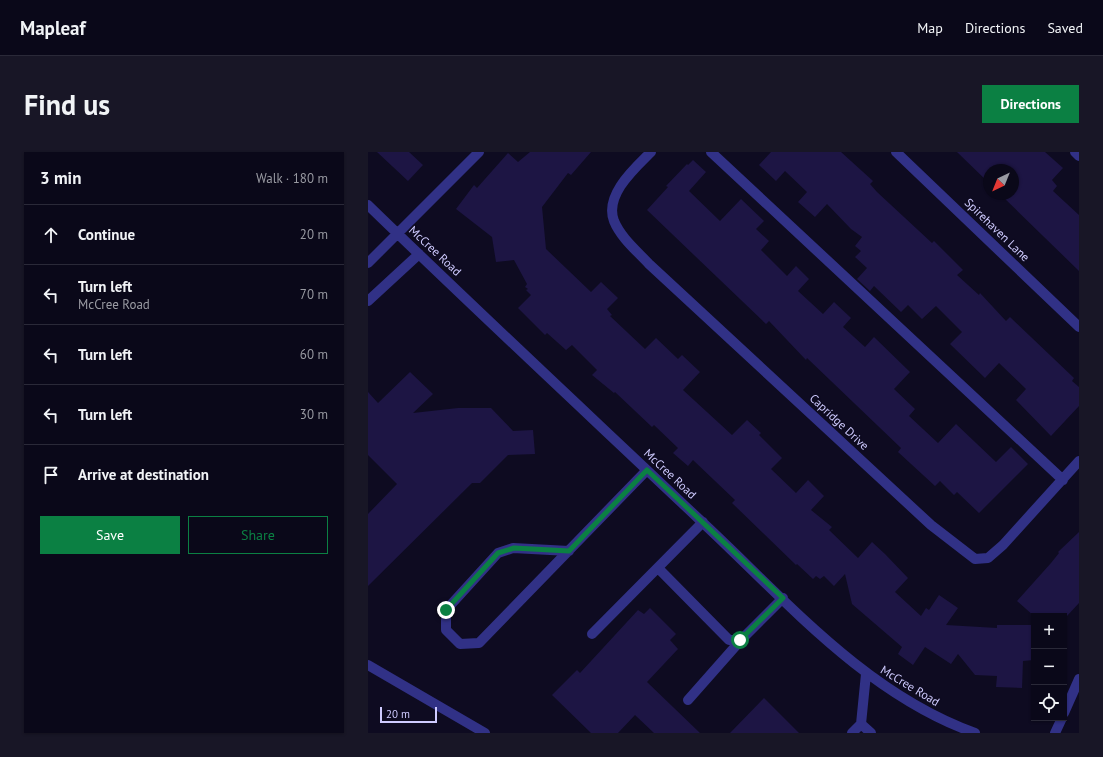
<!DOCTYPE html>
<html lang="en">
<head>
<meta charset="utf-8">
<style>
  body { margin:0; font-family:"PT Sans",sans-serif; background:#181626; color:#f1f3f6 }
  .controls { position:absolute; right:12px; bottom:12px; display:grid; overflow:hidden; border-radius:0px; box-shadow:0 1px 3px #0004 }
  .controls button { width:36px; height:36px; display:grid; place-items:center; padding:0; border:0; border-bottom:1px solid #2a2938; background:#0a0819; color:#f1f3f6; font:20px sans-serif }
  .compass { position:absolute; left:615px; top:12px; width:36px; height:36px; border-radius:50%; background:#0a0819; box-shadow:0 1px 3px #0004; rotate:223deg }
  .scale { position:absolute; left:12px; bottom:10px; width:57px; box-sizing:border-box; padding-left:4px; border:2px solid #cfcbff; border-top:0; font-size:11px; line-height:14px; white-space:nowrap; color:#cfcbff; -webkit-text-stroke:3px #0e0b21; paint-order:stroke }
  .stop { position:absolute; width:12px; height:12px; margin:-9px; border:3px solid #0b8043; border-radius:50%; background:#fff }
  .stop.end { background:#0b8043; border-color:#fff; box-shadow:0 1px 4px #0008 }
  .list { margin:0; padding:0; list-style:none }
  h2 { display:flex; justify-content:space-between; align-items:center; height:52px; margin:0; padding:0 16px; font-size:17px }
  h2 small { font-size:13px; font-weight:400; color:#999aa2 }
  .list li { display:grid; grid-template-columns:26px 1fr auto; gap:12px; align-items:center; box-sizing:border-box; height:60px; padding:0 16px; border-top:1px solid #2a2938 }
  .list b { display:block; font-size:15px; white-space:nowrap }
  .list p { margin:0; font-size:13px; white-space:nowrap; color:#999aa2 }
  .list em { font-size:13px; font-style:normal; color:#999aa2 }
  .actions { display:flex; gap:8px; padding:12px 16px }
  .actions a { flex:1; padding:9px 0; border:1px solid #0b8043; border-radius:0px; text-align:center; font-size:14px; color:#0b8043 }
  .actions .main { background:#0b8043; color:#fff }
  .icon { flex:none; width:22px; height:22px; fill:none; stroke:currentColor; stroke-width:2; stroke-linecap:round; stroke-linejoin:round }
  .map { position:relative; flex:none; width:711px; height:581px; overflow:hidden; border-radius:0px }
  header { display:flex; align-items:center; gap:24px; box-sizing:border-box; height:56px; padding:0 20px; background:#0a0819; border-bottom:1px solid #2a2938 }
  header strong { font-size:19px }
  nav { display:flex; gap:22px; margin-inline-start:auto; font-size:14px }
  .intro { display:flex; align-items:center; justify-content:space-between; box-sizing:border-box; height:96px; padding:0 24px }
  h1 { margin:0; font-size:28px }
  .button { padding:10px 18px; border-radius:0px; background:#0b8043; color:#fff; font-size:14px; font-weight:700 }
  main { display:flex; gap:24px; padding:0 24px }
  aside { flex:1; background:#0a0819; border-radius:0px; box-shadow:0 1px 3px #0004 }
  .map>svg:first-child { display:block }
</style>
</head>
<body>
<header>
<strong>Mapleaf</strong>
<nav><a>Map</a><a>Directions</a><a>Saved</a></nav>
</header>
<div class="intro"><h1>Find us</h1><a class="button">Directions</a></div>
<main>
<aside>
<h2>3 min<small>Walk · 180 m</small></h2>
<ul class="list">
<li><svg class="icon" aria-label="ahead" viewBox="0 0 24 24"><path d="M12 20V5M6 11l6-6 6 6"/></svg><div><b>Continue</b></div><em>20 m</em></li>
<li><svg class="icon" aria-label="left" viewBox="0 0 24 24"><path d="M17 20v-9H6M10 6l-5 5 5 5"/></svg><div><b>Turn left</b><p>McCree Road</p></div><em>70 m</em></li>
<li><svg class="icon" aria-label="left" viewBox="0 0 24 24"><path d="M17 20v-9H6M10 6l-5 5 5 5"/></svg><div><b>Turn left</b></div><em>60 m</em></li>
<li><svg class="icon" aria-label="left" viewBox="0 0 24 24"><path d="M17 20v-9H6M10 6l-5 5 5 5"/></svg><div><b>Turn left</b></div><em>30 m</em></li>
<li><svg class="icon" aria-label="arrive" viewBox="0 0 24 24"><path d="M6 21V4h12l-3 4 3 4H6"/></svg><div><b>Arrive at destination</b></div></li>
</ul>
<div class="actions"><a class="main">Save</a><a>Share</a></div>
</aside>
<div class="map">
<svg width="711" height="581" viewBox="0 0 711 581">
  <rect width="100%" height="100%" fill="#0e0b21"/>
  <path fill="#1d1544" d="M9 0H41L55 13 40 29Z
    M162 0H223L203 23 200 21 174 55 178 97 223 140 233 130 250 146 239 157 244 163 242 164 277 197 288 186 310 207 314 203 332 220 315 238 364 283 379 268 393 281 391 283 414 306 403 317 428 341 440 328 456 344 443 358 464 375 461 378 490 406 504 390 517 402 540 426 527 440 553 464 558 456 561 458 571 443 590 456 578 473 629 476V473H666V508L655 509 654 536 628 535 629 524 607 523 590 502 583 512 557 495 545 513 530 502 534 495 484 452 477 422 466 434 456 424 452 427 448 424 445 427 429 412 428 413 364 351 367 348 325 308 320 314 305 301 310 296 286 273 284 275 247 240 246 241 224 223 229 218 204 193 198 198 179 181 177 183 150 156 163 143 158 138 160 137 157 135 159 132 146 108 128 110 124 85 88 57 106 33 109 36 140 1 150 10Z
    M403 0H473L505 29 502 32 509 40 564 91 566 89 595 118 589 123 611 143 612 141 638 169 642 165 706 226 704 229 711 235V254L683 284 648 248 658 237 631 211 617 226 582 192 594 180 568 154 554 167 540 153 533 160 506 134 502 139 489 127 499 116 487 105 493 99 487 94 494 85 483 77 459 52 447 65 430 50 439 40 417 19 408 29 391 13Z
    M589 0H677L695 16 684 28 689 34 685 39 711 63V119L634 44 633 42H645V18H621V31Z
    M325 8 338 20 321 39 352 69 373 47 396 69 388 77 401 89 393 98 419 124 428 114 441 127 430 139 455 162 466 150 483 166 475 175 497 195 506 185 542 220 526 237 547 257 541 264 570 291 588 272 628 310 643 295 660 312 611 361 589 340 586 343 572 329 567 334 530 300 533 296 439 206 438 208 401 169 398 172 279 58 300 35 298 34 319 12 320 13Z
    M42 220 65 242 45 261 90 256H123L145 279 165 278 167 302 140 303 112 331H104L0 434V362L29 332 0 303V240L10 251Z
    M711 380V451L699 464H666L649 449 683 411 691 401 690 400Z
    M282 456 308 482 302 488 310 497 279 530 332 581H286L267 563 250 581H223L184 543 209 518 212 521 270 458 276 462Z
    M396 546 431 581H362Z"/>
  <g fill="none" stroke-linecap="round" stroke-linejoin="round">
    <path stroke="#313186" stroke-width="10" d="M283 0C267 16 236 43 246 69 253 86 269 99 281 112L563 373 607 407 620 406 635 393 711 309
      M343 0 695 328
      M528 0 711 175
      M707 0 711 4
      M0 53C110 160 222 264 333 369 417 447 496 541 607 581
      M0 111 111 0
      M0 149 51 102
      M201 399 145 396 130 401 78 458V478L92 492 111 491 279 318
      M290 416 361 488H373L415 446
      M224 482 335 370
      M0 513 117 581
      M320 548 373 488
      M696 561 711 527
      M493 572 503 581
      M484 581 493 572 498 522
      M687 581 694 566"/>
  </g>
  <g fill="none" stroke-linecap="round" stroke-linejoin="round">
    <path stroke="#0b8043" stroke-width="5" d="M78 458 130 401 146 396 201 399 279 318 415 446 372 488"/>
  </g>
  <g text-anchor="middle" stroke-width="3" stroke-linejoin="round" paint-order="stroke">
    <g font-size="12" fill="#cfcbff" stroke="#0e0b21">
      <text transform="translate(629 78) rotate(44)" y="4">Spirehaven Lane</text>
      <text transform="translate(67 99) rotate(43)" y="4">McCree Road</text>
      <text transform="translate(471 270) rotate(43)" y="4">Capridge Drive</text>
      <text transform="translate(302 322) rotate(43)" y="4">McCree Road</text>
      <text transform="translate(542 534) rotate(31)" y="4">McCree Road</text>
    </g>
  </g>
</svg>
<div class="controls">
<button>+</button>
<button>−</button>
<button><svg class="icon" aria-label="locate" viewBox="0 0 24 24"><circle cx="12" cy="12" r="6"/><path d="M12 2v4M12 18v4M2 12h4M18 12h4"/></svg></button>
</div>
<svg class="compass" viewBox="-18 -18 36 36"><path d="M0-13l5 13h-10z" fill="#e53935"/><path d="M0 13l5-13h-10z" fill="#999aa2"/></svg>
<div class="scale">20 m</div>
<div class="stop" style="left:372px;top:488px"></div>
<div class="stop end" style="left:78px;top:458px"></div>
</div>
</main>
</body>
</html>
